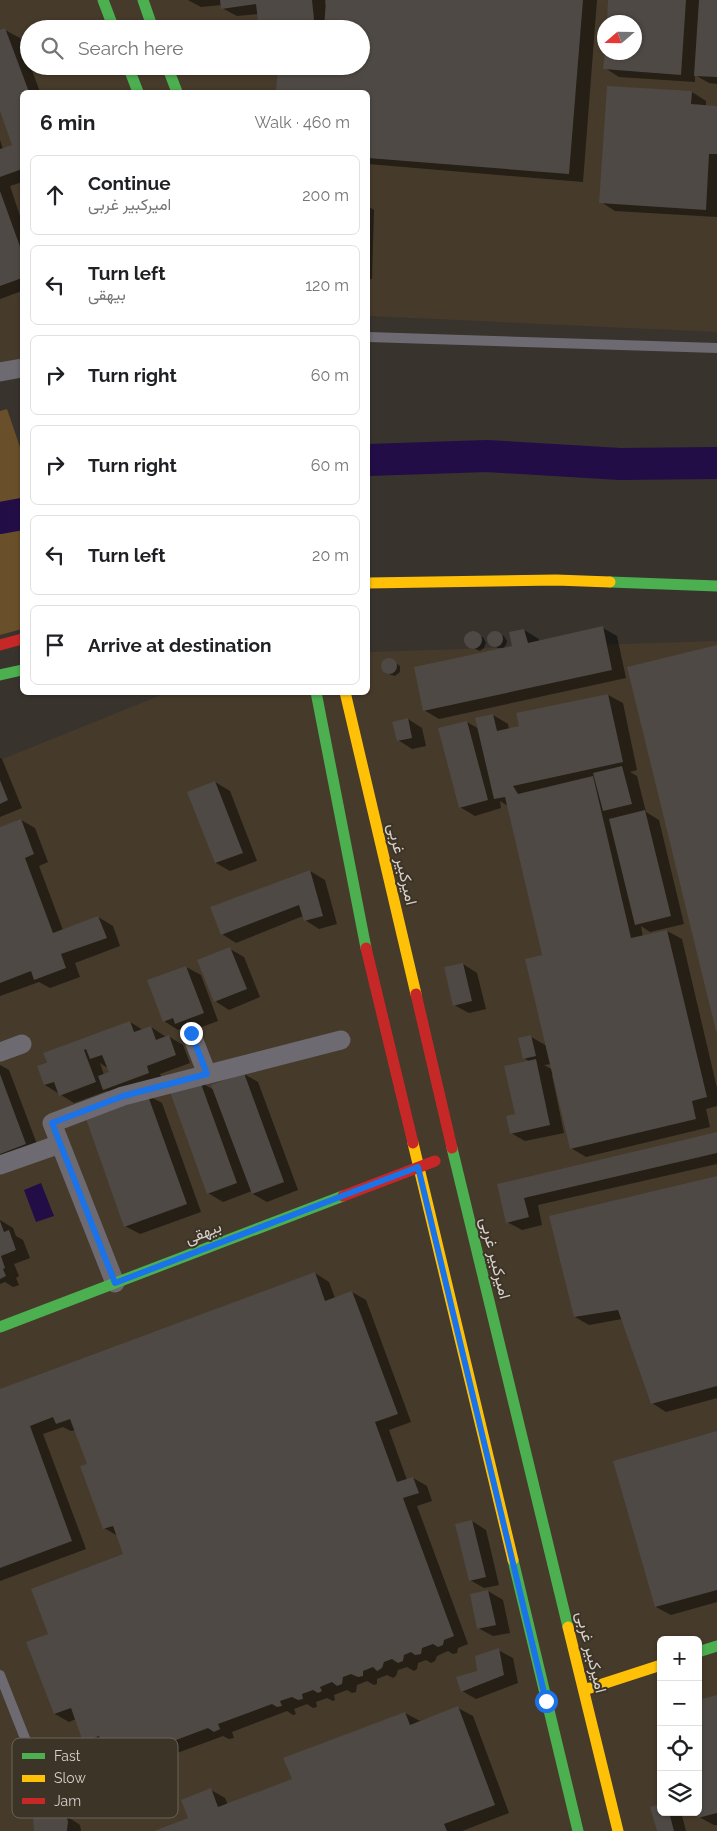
<!DOCTYPE html>
<html lang="en">
<head>
<meta charset="utf-8">
<style>
  body { margin:0; font-family:Raleway,Vazirmatn,sans-serif; background:#f6f6f6; color:#202124 }
  .controls { position:absolute; right:15px; bottom:15px; display:grid; overflow:hidden; border-radius:8px; box-shadow:0 1px 4px #0004 }
  .controls button { width:45px; height:45px; display:grid; place-items:center; padding:0; border:0; border-bottom:1px solid #e0e0e0; background:#fff; color:#202124; font:25px sans-serif }
  .compass { position:absolute; left:597px; top:15px; width:45px; height:45px; border-radius:50%; background:#fff; box-shadow:0 1px 4px #0004; rotate:250deg }
  .stop { position:absolute; width:15px; height:15px; margin:-11px; border:4px solid #1a73e8; border-radius:50%; background:#fff }
  .stop.end { background:#1a73e8; border-color:#fff; box-shadow:0 1px 5px #0008 }
  .list { margin:0; padding:0; list-style:none }
  h2 { display:flex; justify-content:space-between; align-items:center; height:65px; margin:0; padding:0 20px; font-size:21px }
  h2 small { font-size:16px; font-weight:400; color:#757577 }
  .list li { display:grid; grid-template-columns:32px 1fr auto; gap:15px; align-items:center; box-sizing:border-box; height:80px; margin:0 10px 10px; padding:0 10px; border:1px solid #e0e0e0; border-radius:8px }
  .list b { display:block; font-size:19px; white-space:nowrap }
  .list p { margin:0; font-size:16px; white-space:nowrap; color:#757577 }
  .list em { font-size:16px; font-style:normal; color:#757577 }
  .icon { flex:none; width:28px; height:28px; fill:none; stroke:currentColor; stroke-width:2; stroke-linecap:round; stroke-linejoin:round }
  .map { position:relative; flex:none; width:717px; height:1831px; overflow:hidden }
  .search { position:absolute; background:#fff; box-shadow:0 1px 4px #0004; left:20px; top:20px; width:350px; height:55px; display:flex; align-items:center; gap:12px; box-sizing:border-box; padding:0 18px; border-radius:28px; color:#757577; font-size:19px }
  .panel { position:absolute; background:#fff; box-shadow:0 1px 4px #0004; left:20px; top:90px; width:350px; height:605px; border-radius:8px }
  .map>svg:first-child { display:block }
</style>
</head>
<body>
<div class="map">
<svg width="717" height="1831" viewBox="0 0 717 1831">
  <rect width="100%" height="100%" fill="#38332d"/>
  <path fill="#463a2a" fill-rule="evenodd" d="M0 0H717V332L368 316V92H22V360L0 364ZM604 22H634V52H604ZM29 29H361V66H29Z
    M717 641V1831H0V760L166 693 368 692V652ZM661 1640H698V1812H661Z"/>
  <path fill="#6a502a" d="M7 409 22 453V629L0 635V411Z"/>
  <path fill="#230d47" d="M41 1183 54 1216 36 1222 24 1190Z"/>
  <path fill="#0007" fill-rule="evenodd" d="M188 0H325V6L327 0H597L583 182 368 164V92H278L280 66H361V29H261L259 14 237 16 222 8V5L201 7Z
    M610 0H717V84L709 83 695 75V82L619 77 605 68 634 52V22H608Z
    M5 30 20 38 40 92H22V182L10 186 22 222V291L0 299V140L3 149 14 146 0 108V31Z
    M210 66H240V71H219Z
    M692 92 706 101V107H717V217L615 211 601 202Z
    M368 206 374 210 372 279H368Z
    M603 628 617 636 626 678 439 719 424 710 514 647 524 630 539 639V642Z
    M495 632 504 636 507 641 506 645 503 648H498L489 642 490 635Z
    M471 633 483 637 486 643 484 648 480 651 470 647 466 640 467 636Z
    M387 660H391L400 666V672L395 676 385 673 382 667 383 662Z
    M608 695 623 703 637 770 630 772 637 776 646 812 659 820 684 924 650 932 641 926 643 937 667 931 682 939 717 1088V1106L706 1109 710 1127 586 1157 571 1148 554 1075H552L564 1133 525 1141 511 1133 530 1062 524 1058 531 1037 547 1046 544 956 508 806 500 801 501 808 475 816 460 807 467 722 479 729 493 715 508 724 509 730 520 727ZM551 1064 553 1070 544 1065Z
    M408 719 422 728 426 746 412 749 398 740Z
    M0 758 2 759 22 808 0 817Z
    M215 782 230 791 257 861 230 871 216 863Z
    M21 820 35 828 48 862 39 866 63 930 98 917 113 926 120 946 75 963 80 977 50 988 39 982 0 996V828Z
    M310 871 325 880 337 924 319 929 305 920 303 916 236 943 222 934Z
    M230 949 244 957 260 997 229 1010 215 1001Z
    M463 964 477 973 486 1009 469 1013 454 1005Z
    M186 967 201 975 218 1021 191 1031 184 1027 178 1030 164 1021Z
    M130 1022 143 1030 151 1027 166 1037 168 1036 183 1045 190 1063 160 1074 163 1081 119 1098 107 1091 74 1103 45 1085 38 1066ZM100 1063 106 1067 108 1066 110 1073 104 1075Z
    M0 1065 9 1070 40 1152 0 1167Z
    M244 1074 258 1082 298 1190 267 1202 253 1194 252 1191 223 1202 208 1193 200 1082 214 1090Z
    M147 1095 162 1103 201 1212 140 1234 125 1226Z
    M717 1134V1164L538 1205 542 1225 522 1230 507 1222 499 1185Z
    M717 1177V1398L666 1412 652 1403 622 1319 589 1325 575 1317Z
    M0 1220 13 1228 16 1236 23 1240 30 1258 14 1264 19 1276 16 1278 19 1285 13 1287 5 1282 0 1284Z
    M315 1273 329 1282 335 1298 352 1292 366 1300 411 1422 389 1430 407 1480 413 1478 427 1486 432 1501 417 1506 468 1644 458 1648 457 1653 453 1654 448 1651 437 1656 435 1661 431 1663 426 1660 418 1663 417 1669 414 1671 407 1667 398 1670 396 1676 393 1678 387 1675 377 1679V1684L374 1685 367 1681 357 1685 356 1692 352 1693 347 1690 334 1695 335 1700 333 1701 327 1698 316 1702 317 1707 313 1708 307 1704 294 1709 296 1714 293 1715 287 1711 232 1732 234 1738 229 1739 223 1736 126 1772 111 1764 105 1747 99 1750 84 1741 76 1719 69 1722 55 1714 49 1634 125 1555 118 1536 104 1528 89 1464 76 1430 71 1431 63 1427 43 1434 86 1549 0 1581V1390Z
    M717 1432V1602L671 1615 656 1607 614 1462Z
    M472 1521 486 1530 499 1585 484 1588 470 1580Z
    M488 1591 503 1600 510 1633 493 1636 478 1628Z
    M498 1650 513 1658 518 1683 476 1699 462 1691Z
    M717 1696V1825H714L699 1817 698 1812Z
    M458 1708 473 1716 509 1813 462 1831H157L190 1819 211 1790 225 1798 228 1805 293 1780 405 1713 420 1721Z
    M34 1770H38L47 1774 62 1782 65 1787 78 1782 92 1791 99 1808 85 1813 70 1805 68 1798 64 1804 56 1809 80 1825 81 1831H36L40 1812 46 1808 29 1799 22 1790 23 1780 25 1775Z
    M661 1812H681L686 1831H658Z"/>
  <g fill="none" stroke-linecap="round" stroke-linejoin="round">
    <path stroke="#230d47" stroke-width="32" d="M368 460 487 456 620 464 717 463
      M0 518 22 514"/>
  </g>
  <path fill="#4e4944" d="M220 0H312L315 29H259L256 4 221 9Z
    M326 0H583L569 174 368 158V92H276L278 66H361V29H324Z
    M608 0H686L681 75 603 69 605 52H634V22H607Z
    M699 0H717V77L694 76Z
    M5 28 29 92H22V169L0 177V149L12 145 0 111V30Z
    M607 86 692 91 691 104 717 106V154H709L706 210 599 203Z
    M0 191 22 252V278L0 286Z
    M603 626 612 670 423 711 414 667 512 646 509 632 524 629 528 643Z
    M487 639a8 8 0 1 1 16 0a8 8 0 1 1-16 0Z
    M464 640a9 9 0 1 1 18 0a9 9 0 1 1-18 0Z
    M717 645V1031H716L627 667Z
    M381 666a8 8 0 1 1 16 0a8 8 0 1 1-16 0Z
    M608 694 623 762 513 786 518 794 593 776 631 938 667 930 707 1097 692 1101 696 1119 570 1149 525 959 542 955 505 797 494 799 475 718 493 714 497 731 519 726 516 713Z
    M408 718 412 738 397 741 392 722Z
    M467 721 488 800 459 808 438 728Z
    M622 766 632 804 603 811 593 773Z
    M0 780 8 800 0 804Z
    M215 781 243 853 215 863 187 792Z
    M645 810 671 916 635 925 609 819Z
    M21 819 34 854 25 858 53 933 98 916 107 938 61 954 66 968 34 980 31 971 0 983V827Z
    M310 870 323 916 304 921 299 905 221 935 210 907Z
    M230 947 247 989 214 1002 197 960Z
    M463 963 472 1001 453 1006 444 967Z
    M186 966 204 1013 175 1024 173 1018 163 1022 147 980Z
    M130 1021 134 1032 151 1026 156 1040 169 1035 176 1055 147 1066 149 1073 103 1090 98 1076 109 1072 102 1055 90 1059 86 1049 84 1050 96 1082 59 1096 54 1082 44 1085 37 1066 47 1062 43 1053Z
    M531 1035 536 1056 523 1059 518 1038Z
    M536 1059 550 1125 510 1134 506 1116 515 1114 504 1066Z
    M244 1073 284 1182 252 1194 211 1085Z
    M0 1074 26 1144 0 1154Z
    M200 1081 237 1183 207 1194 170 1092Z
    M147 1093 187 1204 124 1227 85 1116Z
    M717 1132V1153L524 1198 529 1217 506 1223 497 1184Z
    M717 1176V1386L651 1404 618 1310 574 1317 549 1216Z
    M0 1221 4 1232 9 1230 16 1250 1 1256 5 1268 3 1269 6 1276 0 1279Z
    M315 1272 325 1301 352 1291 398 1414 375 1422 397 1482 413 1477 419 1493 403 1498 454 1636 444 1640 443 1645 438 1647 433 1644 422 1648 421 1654 415 1655 411 1652 404 1655 403 1661 398 1663 392 1659 384 1662 382 1668 377 1671 373 1667 363 1671V1676L358 1677 351 1674 343 1677 342 1684 337 1686 332 1682 320 1687 322 1691 318 1693 313 1690 302 1694 303 1699 298 1700 292 1697 280 1701 282 1706 277 1707 272 1704 218 1724 220 1729 214 1732 208 1728 110 1765 99 1736 83 1742 71 1708 54 1714 26 1642 48 1634 31 1589 123 1554 113 1526 103 1529 80 1466 87 1464 70 1419 56 1424 53 1417 30 1426 72 1541 0 1568V1389Z
    M717 1431V1590L655 1607 613 1461Z
    M472 1520 486 1577 469 1581 455 1524Z
    M488 1590 496 1625 477 1629 470 1594Z
    M499 1648 504 1675 461 1692 456 1677 477 1671 475 1656Z
    M717 1695V1813L698 1818 697 1812H698V1700Z
    M458 1706 495 1805 444 1824 447 1831H154L188 1818 181 1800 211 1788 218 1807 292 1779 283 1758 405 1712 410 1725Z
    M661 1804V1812H669L674 1831H657L650 1807Z
    M50 1807 62 1810 65 1815 68 1821 67 1831H34L33 1820 35 1815 39 1811Z"/>
  <g fill="none" stroke-linecap="round" stroke-linejoin="round">
    <path stroke="#6d6a71" stroke-width="10" d="M368 337 717 348
      M0 1675 32 1756"/>
    <path stroke="#6d6a71" stroke-width="19" d="M0 372 22 368
      M191 1033 207 1074
      M0 1052 22 1044
      M0 1165 60 1144
      M115 1283 52 1123 123 1096 341 1040"/>
    <path stroke="#4caf50" stroke-width="11" d="M103 0 114 29
      M143 0 153 29
      M128 66 138 92
      M167 66 177 92
      M610 582 717 586
      M0 675 22 670
      M316 692 366 948
      M452 1148 568 1627
      M0 1327 343 1196
      M513 1560 578 1831
      M698 1652 717 1646"/>
    <path stroke="#ffc107" stroke-width="11" d="M368 583 556 580 610 582
      M345 692 416 994
      M413 1143 513 1560
      M568 1627 618 1831
      M584 1690 661 1665"/>
    <path stroke="#c62828" stroke-width="11" d="M0 645 22 639
      M366 948 413 1143
      M416 994 452 1148
      M343 1196 435 1161"/>
  </g>
  <g fill="none" stroke-linecap="round" stroke-linejoin="round">
    <path stroke="#1a73e8" stroke-width="6" d="M191 1033 207 1074 123 1096 52 1123 115 1283 418 1167 546 1701"/>
  </g>
  <g text-anchor="middle" stroke-width="4" stroke-linejoin="round" paint-order="stroke">
    <g font-size="16" fill="#d7d1ca" stroke="#3d3428">
      <text transform="translate(403 864) rotate(77)" y="6">امیرکبیر غربی</text>
      <text transform="translate(203 1232) rotate(-21)" y="6">بیهقی</text>
      <text transform="translate(496 1258) rotate(76)" y="6">امیرکبیر غربی</text>
      <text transform="translate(592 1652) rotate(76)" y="6">امیرکبیر غربی</text>
    </g>
  </g>
  <rect x="12" y="1738" width="166" height="80" rx="8" fill="#3d3428" stroke="#6b6359" stroke-width="1"/>
  <rect x="22" y="1753" width="23" height="6" fill="#4caf50"/>
  <rect x="22" y="1775" width="23" height="7" fill="#ffc107"/>
  <rect x="22" y="1798" width="23" height="6" fill="#c62828"/>
  <g font-size="14" fill="#d7d1ca">
    <text x="54" y="1761">Fast</text>
    <text x="54" y="1783">Slow</text>
    <text x="54" y="1806">Jam</text>
  </g>
</svg>
<div class="controls">
<button>+</button>
<button>−</button>
<button><svg class="icon" aria-label="locate" viewBox="0 0 24 24"><circle cx="12" cy="12" r="6"/><path d="M12 2v4M12 18v4M2 12h4M18 12h4"/></svg></button>
<button><svg class="icon" aria-label="layers" viewBox="0 0 24 24"><path d="M12 4l9 5-9 5-9-5zM3 14l9 5 9-5"/></svg></button>
</div>
<svg class="compass" viewBox="-18 -18 36 36"><path d="M0-13l5 13h-10z" fill="#e53935"/><path d="M0 13l5-13h-10z" fill="#757577"/></svg>
<div class="stop" style="left:546px;top:1701px"></div>
<div class="stop end" style="left:191px;top:1033px"></div>
<div class="search"><svg class="icon" aria-label="search" viewBox="0 0 24 24"><circle cx="10" cy="10" r="6"/><path d="M15 15l6 6"/></svg>Search here</div>
<section class="panel">
<h2>6 min<small>Walk · 460 m</small></h2>
<ul class="list">
<li><svg class="icon" aria-label="ahead" viewBox="0 0 24 24"><path d="M12 20V5M6 11l6-6 6 6"/></svg><div><b>Continue</b><p>امیرکبیر غربی</p></div><em>200 m</em></li>
<li><svg class="icon" aria-label="left" viewBox="0 0 24 24"><path d="M17 20v-9H6M10 6l-5 5 5 5"/></svg><div><b>Turn left</b><p>بیهقی</p></div><em>120 m</em></li>
<li><svg class="icon" aria-label="right" viewBox="0 0 24 24"><path d="M7 20v-9h11M14 6l5 5-5 5"/></svg><div><b>Turn right</b></div><em>60 m</em></li>
<li><svg class="icon" aria-label="right" viewBox="0 0 24 24"><path d="M7 20v-9h11M14 6l5 5-5 5"/></svg><div><b>Turn right</b></div><em>60 m</em></li>
<li><svg class="icon" aria-label="left" viewBox="0 0 24 24"><path d="M17 20v-9H6M10 6l-5 5 5 5"/></svg><div><b>Turn left</b></div><em>20 m</em></li>
<li><svg class="icon" aria-label="arrive" viewBox="0 0 24 24"><path d="M6 21V4h12l-3 4 3 4H6"/></svg><div><b>Arrive at destination</b></div></li>
</ul>
</section>
</div>
</body>
</html>
